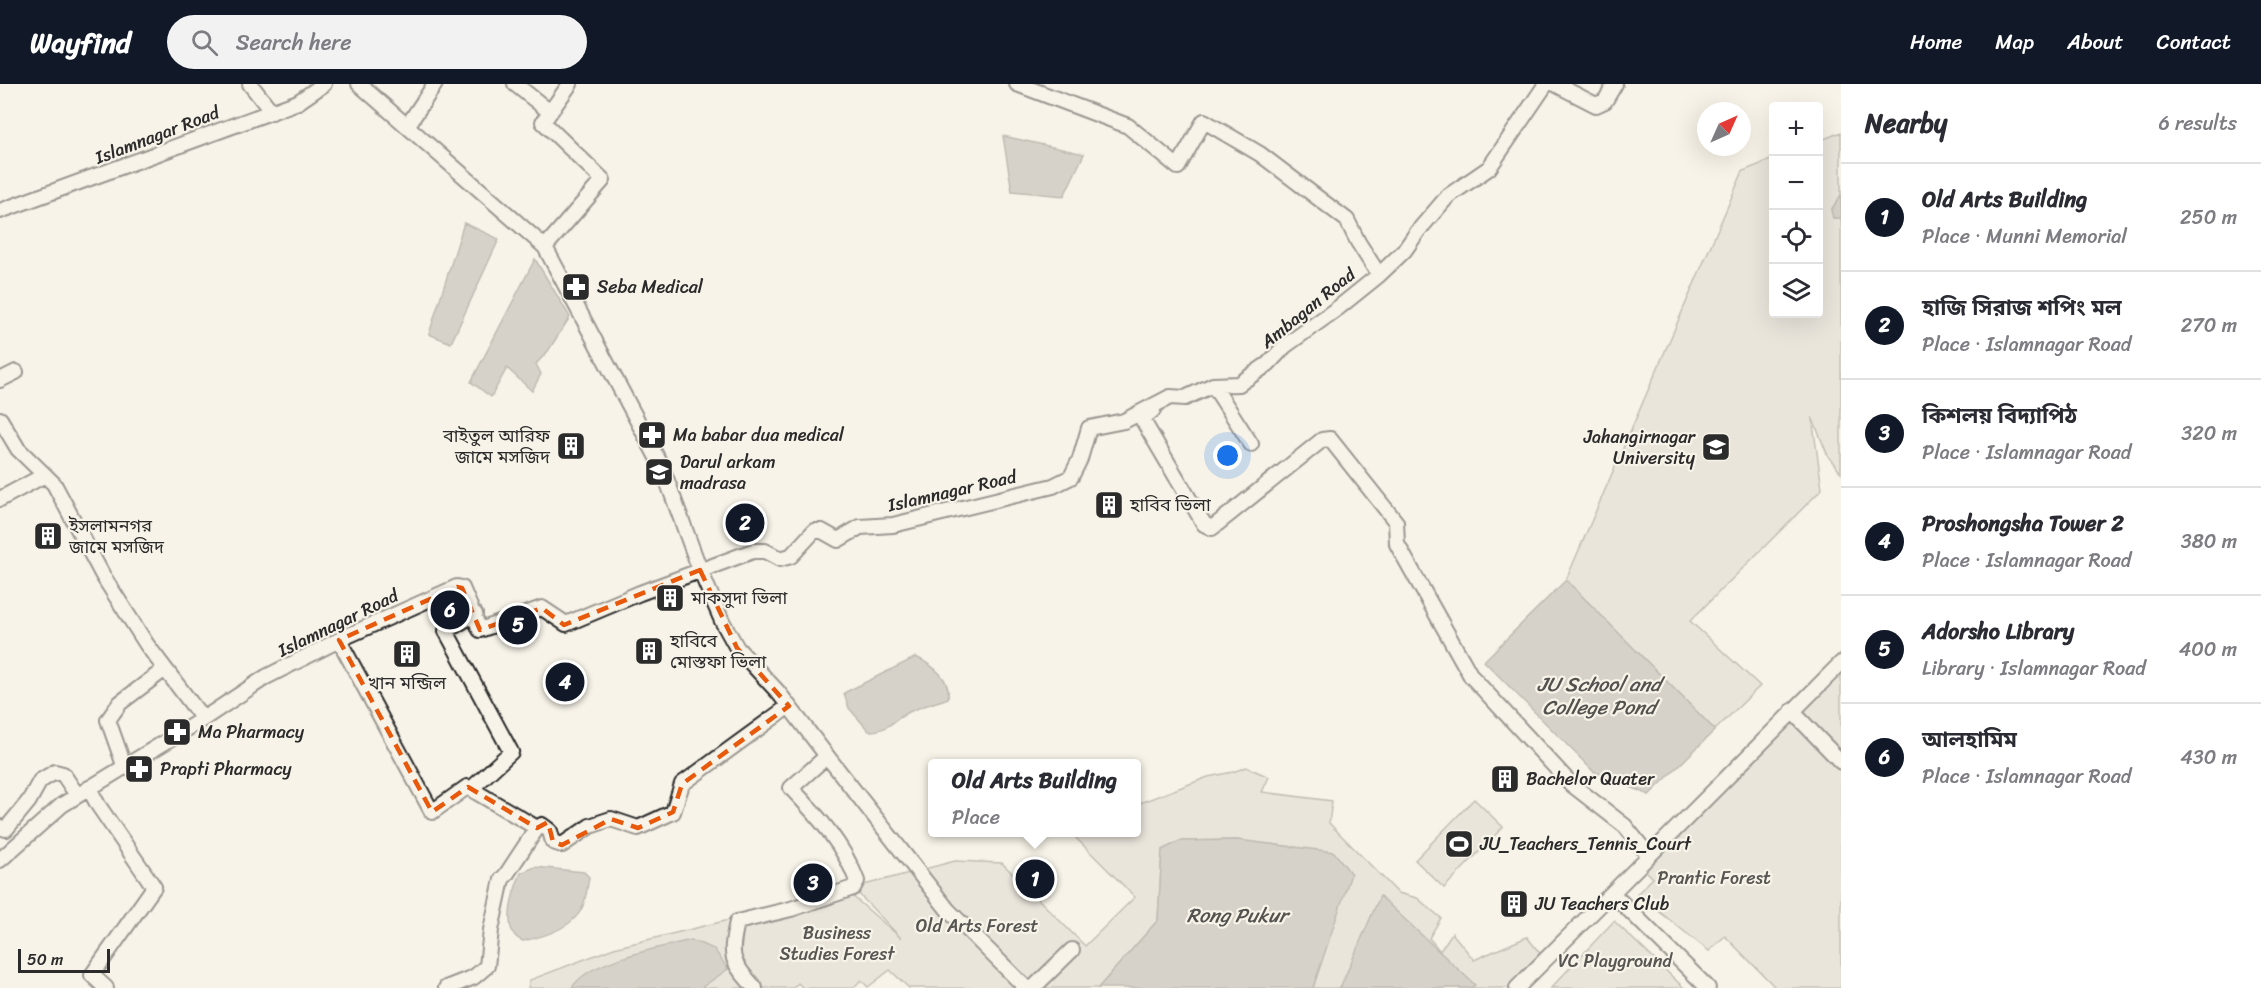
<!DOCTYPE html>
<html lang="en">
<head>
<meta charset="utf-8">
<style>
  body { margin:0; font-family:Sriracha,"Noto Sans Bengali",sans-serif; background:#f2f2f3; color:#2b2b33 }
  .controls { position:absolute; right:18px; top:18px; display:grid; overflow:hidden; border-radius:6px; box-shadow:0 6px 24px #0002 }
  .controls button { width:54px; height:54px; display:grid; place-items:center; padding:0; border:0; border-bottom:2px solid #e1e1e2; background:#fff; color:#2b2b33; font:30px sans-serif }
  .compass { position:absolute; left:1697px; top:18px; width:54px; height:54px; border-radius:50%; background:#fff; box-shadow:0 6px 24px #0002; rotate:45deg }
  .scale { position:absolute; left:18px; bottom:15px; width:92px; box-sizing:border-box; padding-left:6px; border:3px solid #2b2b2b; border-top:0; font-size:16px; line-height:21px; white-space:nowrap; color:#2b2b2b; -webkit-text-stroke:4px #f7f3e8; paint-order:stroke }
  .you { position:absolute; left:1228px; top:372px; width:21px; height:21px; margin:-15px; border:4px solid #fff; border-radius:50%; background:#1a73e8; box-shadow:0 0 0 9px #1a73e833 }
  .badge { display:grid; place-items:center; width:39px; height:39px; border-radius:50%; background:#111827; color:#fff; font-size:20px; font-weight:700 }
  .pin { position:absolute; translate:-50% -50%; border:3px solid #fff; box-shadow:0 2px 6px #0006 }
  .popup { position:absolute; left:928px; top:675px; width:213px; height:78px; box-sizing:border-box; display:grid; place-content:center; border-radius:6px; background:#fff; filter:drop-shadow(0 2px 4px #0005); font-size:20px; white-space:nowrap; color:#7c7c81 }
  .popup b { font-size:22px; color:#2b2b33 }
  .popup::after { content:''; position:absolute; left:50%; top:100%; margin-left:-12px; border:12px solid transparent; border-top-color:#fff }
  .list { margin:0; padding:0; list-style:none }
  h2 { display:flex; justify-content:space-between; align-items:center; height:78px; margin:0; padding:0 24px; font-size:26px }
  h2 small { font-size:20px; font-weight:400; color:#7c7c81 }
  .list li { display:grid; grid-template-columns:39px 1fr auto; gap:18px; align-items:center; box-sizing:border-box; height:108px; padding:0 24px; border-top:2px solid #e1e1e2 }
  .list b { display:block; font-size:22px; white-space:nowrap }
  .list p { margin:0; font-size:20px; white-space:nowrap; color:#7c7c81 }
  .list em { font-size:20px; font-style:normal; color:#7c7c81 }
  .icon { flex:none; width:33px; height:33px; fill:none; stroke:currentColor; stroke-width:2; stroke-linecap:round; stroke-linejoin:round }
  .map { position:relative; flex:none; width:1841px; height:904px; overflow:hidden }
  header { display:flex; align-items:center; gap:36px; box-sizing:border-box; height:84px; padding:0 30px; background:#111827; color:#fff }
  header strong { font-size:28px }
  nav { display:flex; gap:33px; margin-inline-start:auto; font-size:21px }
  .search { width:420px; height:54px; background:#f2f2f3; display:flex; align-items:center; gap:15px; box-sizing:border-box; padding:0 21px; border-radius:33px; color:#7c7c81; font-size:22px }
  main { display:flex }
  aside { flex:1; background:#fff }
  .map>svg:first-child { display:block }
</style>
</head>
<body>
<header>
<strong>Wayfind</strong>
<div class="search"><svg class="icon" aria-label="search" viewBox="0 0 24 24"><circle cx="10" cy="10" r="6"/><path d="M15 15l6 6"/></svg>Search here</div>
<nav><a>Home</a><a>Map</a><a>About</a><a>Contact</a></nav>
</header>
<main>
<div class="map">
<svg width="1841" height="904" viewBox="0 0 1841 904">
  <rect width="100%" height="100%" fill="#f7f3e8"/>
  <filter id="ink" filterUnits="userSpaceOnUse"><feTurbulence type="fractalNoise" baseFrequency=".0167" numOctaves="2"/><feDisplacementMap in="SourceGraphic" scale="12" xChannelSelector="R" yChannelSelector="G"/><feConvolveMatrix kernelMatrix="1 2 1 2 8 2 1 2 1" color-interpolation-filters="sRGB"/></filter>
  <g filter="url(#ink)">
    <path fill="#dad6cc" stroke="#82807c" stroke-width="1.5" d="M1841 48V120L1833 134H1841V389L1828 372 1812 333 1822 405 1690 537 1760 602 1715 646 1566 496 1743 87 1773 75 1774 230H1818L1819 57Z
      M1841 582V674L1794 627Z
      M1791 631 1841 683V904H1776L1725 852 1709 867 1637 810 1653 794 1643 784Z
      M1246 683 1269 693 1262 708 1332 717 1329 739 1398 809 1417 814 1441 834 1429 854 1440 867 1452 849 1474 876 1527 853 1542 872 1513 904H1313L1317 890 1238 756 1180 757 1162 766 1158 836 1098 904H909L890 886 868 903 861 896 853 904H803L798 899 793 904H528L530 896 614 864 729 836 732 858 737 838 850 810 901 854 853 804 955 777 1002 779 1085 862 1135 813 1071 749 1137 748V720L1208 693 1233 688Z
      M1474 715 1503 743 1444 804 1415 776Z
      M1614 837 1684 904H1551Z"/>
    <path fill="#afaca4" stroke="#7a7874" stroke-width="1.5" d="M1003 52 1084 70 1064 112 1012 107Z
      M1841 111V134H1833L1831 126Z
      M464 139 499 155 451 259 429 250Z
      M535 175 570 233 548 267 536 280 541 290 532 307 507 284 491 313 471 298Z
      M1566 496 1715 646 1649 711 1593 687 1484 577Z
      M916 573C932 581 951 594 948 614 935 619 920 622 907 629 894 636 886 648 869 647L849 624 844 609Z
      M1238 756 1334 768 1351 790 1313 904H1098L1158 836 1162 766 1180 757Z
      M535 783 584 788 589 793C587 804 586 817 581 826 571 844 542 853 523 857 499 849 514 805 521 789Z
      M1380 812 1475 901 1471 904H1340Z
      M691 856 714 865 728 885 701 904H572C587 876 661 864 691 856Z"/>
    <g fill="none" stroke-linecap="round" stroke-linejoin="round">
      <g stroke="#2b2b2b" stroke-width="18">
        <path id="minor" d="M250 0 272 28
          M359 0 545 163 662 383 700 486 722 537 737 564 778 608 827 672 791 704C817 731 844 761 857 797L853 804 791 825 737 838C729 874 731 877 755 904
          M515 0 550 28
          M1017 0 1128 42 1178 83 1204 37 1260 70 1347 136 1358 158 1379 191
          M1555 0 1596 21 1605 17 1615 0
          M408 41 435 0
          M0 127 298 18 324 0
          M545 163 603 96 543 38 570 0
          M0 296 16 288
          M1213 301 1251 360
          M1153 326 1142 335 1204 440 1212 444 1322 356 1330 355 1396 438 1397 460 1471 592 1571 700 1625 742 1649 772
          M0 335 18 365 54 400 103 492 147 561 203 635
          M0 415 45 391
          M339 556 432 728 467 703 471 705 511 668 446 547 475 530
          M1792 627 1841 678
          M827 672 948 826 1026 904
          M125 684 108 636 120 619 165 585
          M89 704 98 721 154 803 92 891 106 904
          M471 705 537 744
          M0 743 6 745 29 717 40 697 55 688 63 690 77 711
          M0 776 62 721 203 635 266 593 345 553 457 503 462 504 480 546 542 524 566 540 640 509 753 467H765L780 475 791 472 814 447H822L838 456 860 443 893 441 1053 402 1071 393 1080 375 1089 344 1124 337 1170 313 1185 314 1213 301 1239 300 1268 280 1285 262 1338 224 1379 191 1404 167 1418 147 1448 112 1489 84 1546 0
          M1612 809 1841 579
          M446 904 474 893 487 882 491 846 502 795 506 791 537 744 542 741 550 747 553 758 562 761 590 742 611 735 638 744 673 728 682 700 789 622
          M1033 904 1072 866
          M1517 904 1612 809 1708 904"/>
      </g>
      <use href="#minor" stroke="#f7f3e8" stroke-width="14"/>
    </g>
  </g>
  <path d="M0 0H1841V904H0ZM700 486 737 564 789 622 682 700 673 728 638 744 611 735 562 761 553 758 548 738 537 744 468 703 432 728 339 556 457 503 462 504 480 546 542 524 564 541Z" fill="#f7f3e8" fill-opacity=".55" fill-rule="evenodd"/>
  <path fill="none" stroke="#e8590c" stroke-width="4.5" stroke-dasharray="12 8" stroke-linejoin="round" d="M700 486 737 564 789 622 682 700 673 728 638 744 611 735 562 761 553 758 548 738 537 744 468 703 432 728 339 556 457 503 462 504 480 546 542 524 564 541Z"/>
  <defs>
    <g id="pharmacy-square" transform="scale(1.5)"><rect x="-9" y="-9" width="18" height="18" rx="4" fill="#2b2b2b" stroke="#f7f3e8"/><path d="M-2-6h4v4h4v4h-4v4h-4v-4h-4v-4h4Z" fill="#fff"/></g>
    <g id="building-square" transform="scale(1.5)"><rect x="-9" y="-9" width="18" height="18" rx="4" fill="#2b2b2b" stroke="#f7f3e8"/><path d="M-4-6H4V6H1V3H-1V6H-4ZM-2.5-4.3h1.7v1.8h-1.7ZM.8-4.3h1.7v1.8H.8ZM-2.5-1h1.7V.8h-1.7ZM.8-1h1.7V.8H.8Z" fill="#fff"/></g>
    <g id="university-square" transform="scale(1.5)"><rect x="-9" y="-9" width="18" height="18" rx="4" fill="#2b2b2b" stroke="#f7f3e8"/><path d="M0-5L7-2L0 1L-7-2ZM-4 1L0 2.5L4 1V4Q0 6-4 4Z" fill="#fff"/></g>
    <g id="school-square" transform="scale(1.5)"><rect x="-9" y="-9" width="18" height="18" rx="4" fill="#2b2b2b" stroke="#f7f3e8"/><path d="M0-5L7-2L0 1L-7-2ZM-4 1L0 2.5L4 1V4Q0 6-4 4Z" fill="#fff"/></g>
    <g id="stadium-square" transform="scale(1.5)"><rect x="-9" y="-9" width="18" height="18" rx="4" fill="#2b2b2b" stroke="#f7f3e8"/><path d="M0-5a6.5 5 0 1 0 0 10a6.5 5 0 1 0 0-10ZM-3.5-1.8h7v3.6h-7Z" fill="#fff"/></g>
  </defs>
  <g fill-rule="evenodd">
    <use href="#pharmacy-square" x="576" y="203"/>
    <use href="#pharmacy-square" x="652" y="351"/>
    <use href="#building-square" x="571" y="362"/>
    <use href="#university-square" x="1716" y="363"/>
    <use href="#school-square" x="659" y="388"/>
    <use href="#building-square" x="1109" y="421"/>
    <use href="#building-square" x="48" y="452"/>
    <use href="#building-square" x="670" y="514"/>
    <use href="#building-square" x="649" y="567"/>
    <use href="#building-square" x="407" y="570"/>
    <use href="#pharmacy-square" x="177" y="648"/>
    <use href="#pharmacy-square" x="139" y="685"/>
    <use href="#building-square" x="1505" y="695"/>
    <use href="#stadium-square" x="1459" y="760"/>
    <use href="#building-square" x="1514" y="820"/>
  </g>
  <g text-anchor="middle" stroke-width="4.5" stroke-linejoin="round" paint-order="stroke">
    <g font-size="18" fill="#2b2b2b" stroke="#f7f3e8">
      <text transform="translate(157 51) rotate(-21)" y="6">Islamnagar Road</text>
      <text transform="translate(1308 224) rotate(-39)" y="6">Ambagan Road</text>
      <text transform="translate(952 407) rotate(-13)" y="6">Islamnagar Road</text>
      <text transform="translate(338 539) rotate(-26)" y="6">Islamnagar Road</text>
    </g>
    <g font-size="18" fill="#2b2b2b" stroke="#f7f3e8" text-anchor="start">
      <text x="597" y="209">Seba Medical</text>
      <text x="673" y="357">Ma babar dua medical</text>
      <text x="550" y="358" text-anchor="end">বাইতুল আরিফ<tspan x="550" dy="21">জামে মসজিদ</tspan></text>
      <text x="1695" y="359" text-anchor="end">Jahangirnagar<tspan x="1695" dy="21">University</tspan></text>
      <text x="680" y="384">Darul arkam<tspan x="680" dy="21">madrasa</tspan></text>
      <text x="1130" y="427">হাবিব ভিলা</text>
      <text x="69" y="448">ইসলামনগর<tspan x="69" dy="21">জামে মসজিদ</tspan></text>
      <text x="691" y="520">মাকসুদা ভিলা</text>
      <text x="670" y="563">হাবিবে<tspan x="670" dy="21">মোস্তফা ভিলা</tspan></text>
      <text x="407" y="605" text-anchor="middle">খান মন্জিল</text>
      <text x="198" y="654">Ma Pharmacy</text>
      <text x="160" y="691">Prapti Pharmacy</text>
      <text x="1526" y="701">Bachelor Quater</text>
      <text x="1480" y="766">JU_Teachers_Tennis_Court</text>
      <text x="1535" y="826">JU Teachers Club</text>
    </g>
    <g font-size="18" fill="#575653" stroke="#f7f3e8">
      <text x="1714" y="800">Prantic Forest</text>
      <text x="977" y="848">Old Arts Forest</text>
      <text x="837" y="855">Business<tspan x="837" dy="21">Studies Forest</tspan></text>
      <text x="1615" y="883">VC Playground</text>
    </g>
    <g font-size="20" font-style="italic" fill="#53524f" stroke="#f7f3e8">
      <text x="1599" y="607">JU School and<tspan x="1599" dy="23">College Pond</tspan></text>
      <text x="1237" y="838">Rong Pukur</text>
    </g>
  </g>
</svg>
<div class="controls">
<button>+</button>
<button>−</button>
<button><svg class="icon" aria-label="locate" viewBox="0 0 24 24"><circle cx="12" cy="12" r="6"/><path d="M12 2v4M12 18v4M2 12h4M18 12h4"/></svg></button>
<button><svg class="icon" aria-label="layers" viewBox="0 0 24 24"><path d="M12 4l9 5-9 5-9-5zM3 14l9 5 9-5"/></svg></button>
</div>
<svg class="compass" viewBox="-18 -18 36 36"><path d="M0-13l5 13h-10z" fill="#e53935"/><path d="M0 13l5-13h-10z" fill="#7c7c81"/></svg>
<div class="scale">50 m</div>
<div class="you"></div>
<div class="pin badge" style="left:1035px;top:795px">1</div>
<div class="popup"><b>Old Arts Building</b>Place</div>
<div class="pin badge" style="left:745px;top:439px">2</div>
<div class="pin badge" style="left:813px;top:799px">3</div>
<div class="pin badge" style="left:565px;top:598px">4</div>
<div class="pin badge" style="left:518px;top:541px">5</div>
<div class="pin badge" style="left:450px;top:526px">6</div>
</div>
<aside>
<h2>Nearby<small>6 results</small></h2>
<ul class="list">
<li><span class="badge">1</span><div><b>Old Arts Building</b><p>Place · Munni Memorial</p></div><em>250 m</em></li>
<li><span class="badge">2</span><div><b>হাজি সিরাজ শপিং মল</b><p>Place · Islamnagar Road</p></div><em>270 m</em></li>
<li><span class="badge">3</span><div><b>কিশলয় বিদ্যাপিঠ</b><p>Place · Islamnagar Road</p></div><em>320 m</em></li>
<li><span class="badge">4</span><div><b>Proshongsha Tower 2</b><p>Place · Islamnagar Road</p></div><em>380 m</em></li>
<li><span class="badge">5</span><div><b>Adorsho Library</b><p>Library · Islamnagar Road</p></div><em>400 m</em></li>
<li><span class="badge">6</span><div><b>আলহামিম</b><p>Place · Islamnagar Road</p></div><em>430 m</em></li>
</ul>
</aside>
</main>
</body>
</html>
